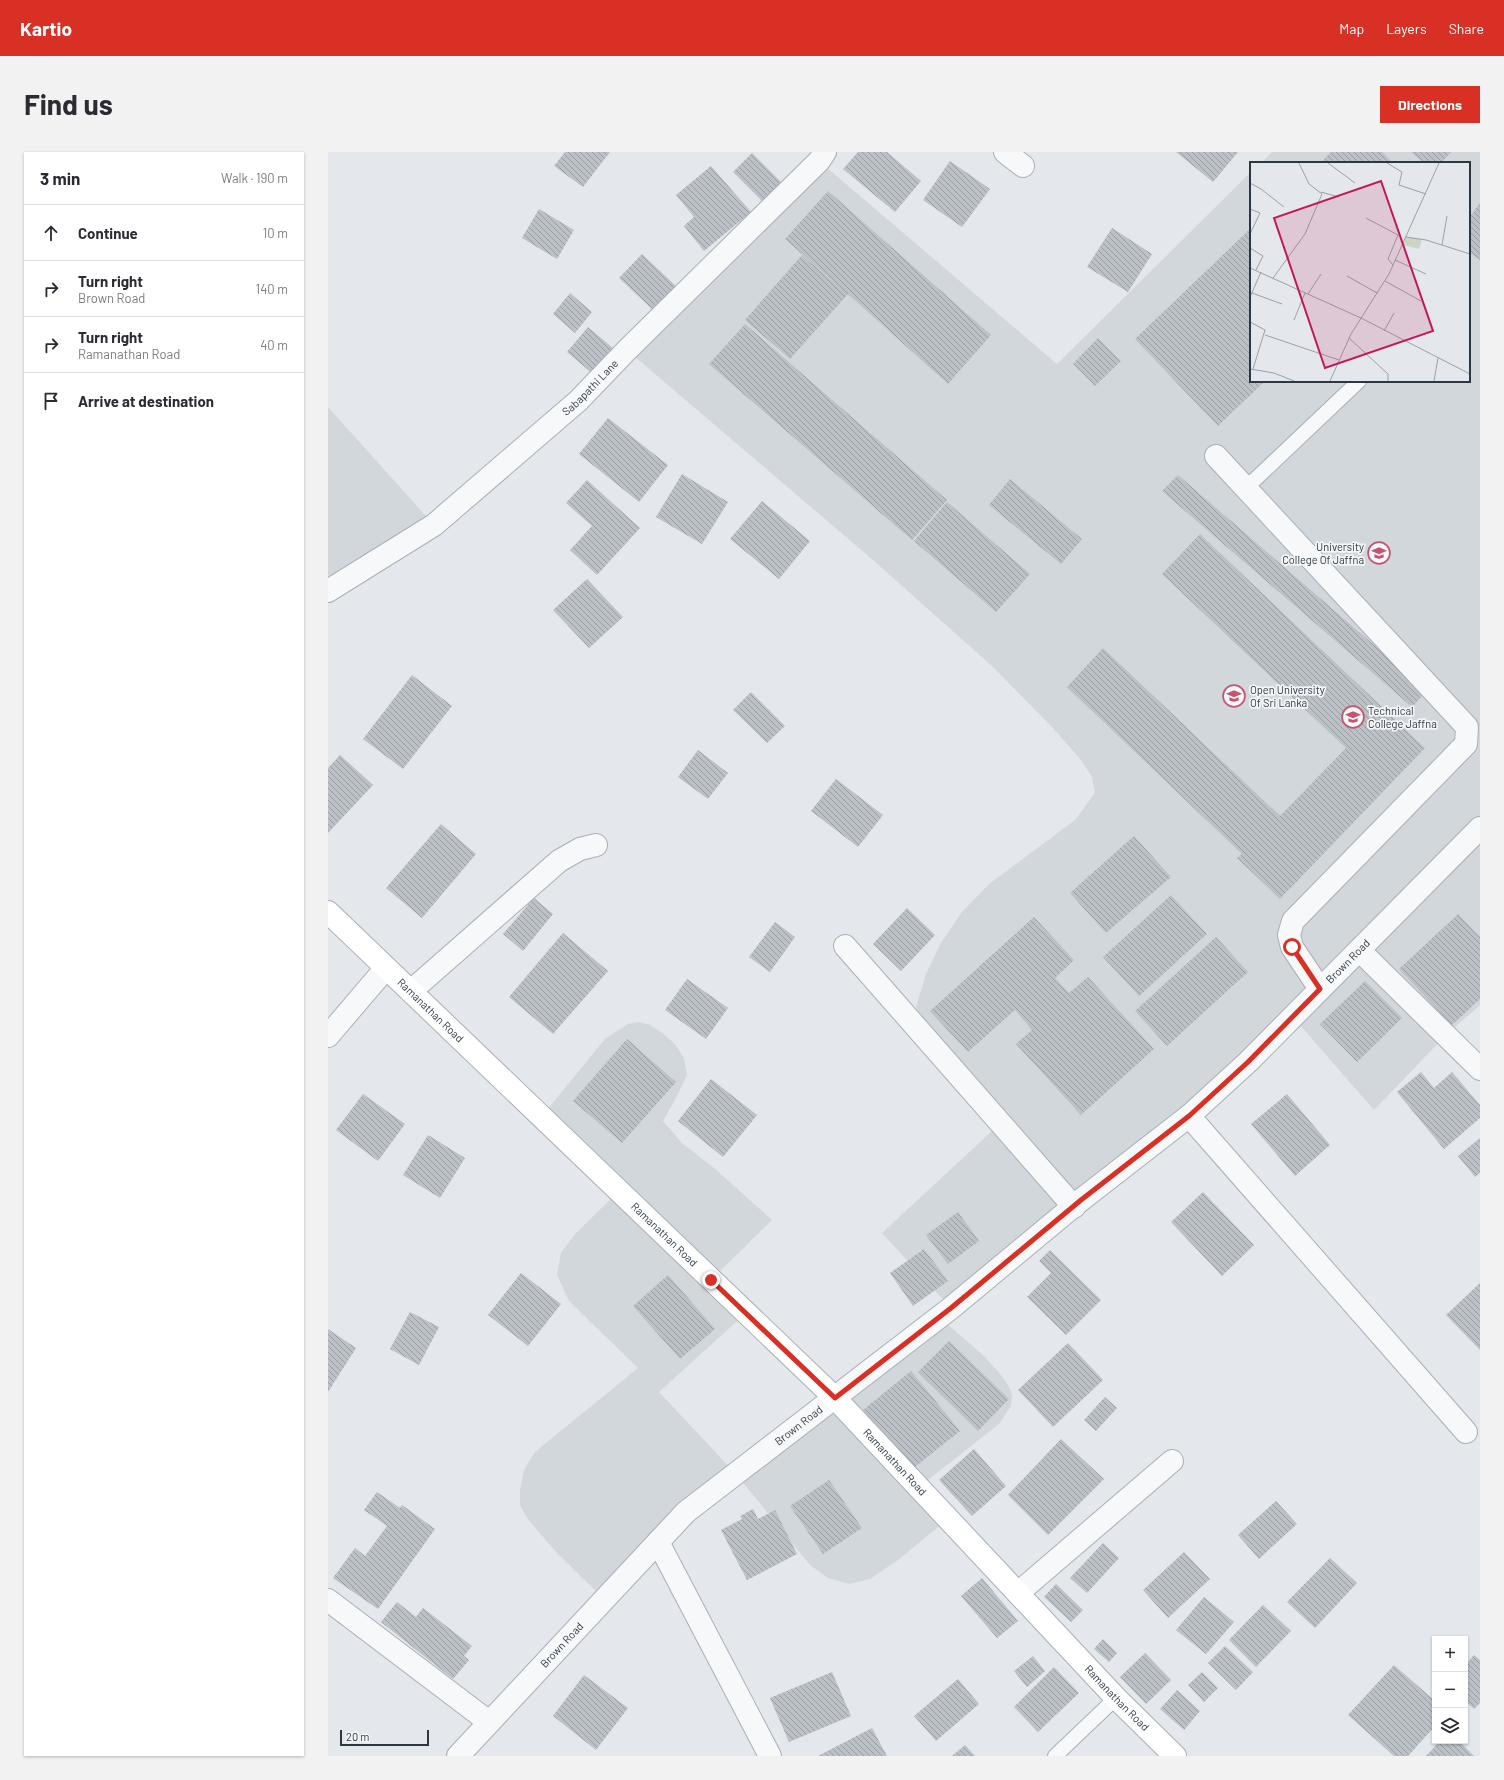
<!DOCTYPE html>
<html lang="en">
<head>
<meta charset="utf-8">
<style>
  body { margin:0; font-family:Barlow,sans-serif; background:#f2f2f3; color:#2b2b33 }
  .controls { position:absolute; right:12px; bottom:12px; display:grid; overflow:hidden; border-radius:0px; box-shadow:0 1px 3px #0004 }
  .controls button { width:36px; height:36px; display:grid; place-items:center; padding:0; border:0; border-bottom:1px solid #e1e1e2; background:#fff; color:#2b2b33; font:20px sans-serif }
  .scale { position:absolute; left:12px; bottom:10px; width:89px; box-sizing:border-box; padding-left:4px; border:2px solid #2d3742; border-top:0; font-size:11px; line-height:14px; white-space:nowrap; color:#2d3742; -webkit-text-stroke:3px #f4f6f8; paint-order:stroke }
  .stop { position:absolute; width:12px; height:12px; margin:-9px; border:3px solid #d93025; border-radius:50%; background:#fff }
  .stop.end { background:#d93025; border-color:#fff; box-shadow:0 1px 4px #0008 }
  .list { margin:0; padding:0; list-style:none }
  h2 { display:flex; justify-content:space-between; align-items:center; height:52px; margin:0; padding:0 16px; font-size:17px }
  h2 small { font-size:13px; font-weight:400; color:#7c7c81 }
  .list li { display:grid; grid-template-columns:26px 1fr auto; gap:12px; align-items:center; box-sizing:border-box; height:56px; padding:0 16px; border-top:1px solid #e1e1e2 }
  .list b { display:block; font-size:15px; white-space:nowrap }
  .list p { margin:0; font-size:13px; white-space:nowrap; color:#7c7c81 }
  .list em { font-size:13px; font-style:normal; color:#7c7c81 }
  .icon { flex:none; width:22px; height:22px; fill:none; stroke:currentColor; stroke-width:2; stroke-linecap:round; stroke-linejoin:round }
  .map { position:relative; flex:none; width:1152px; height:1604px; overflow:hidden; border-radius:0px }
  header { display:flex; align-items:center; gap:24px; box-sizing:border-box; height:56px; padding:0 20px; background:#d93025; color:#fff }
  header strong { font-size:19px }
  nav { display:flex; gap:22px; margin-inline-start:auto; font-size:14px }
  .intro { display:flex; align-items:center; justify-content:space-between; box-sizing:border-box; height:96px; padding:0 24px }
  h1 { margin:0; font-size:28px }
  .button { padding:10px 18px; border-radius:0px; background:#d93025; color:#fff; font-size:14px; font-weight:700 }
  main { display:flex; gap:24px; padding:0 24px }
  aside { flex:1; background:#fff; border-radius:0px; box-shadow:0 1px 3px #0004 }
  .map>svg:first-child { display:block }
</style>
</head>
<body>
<header>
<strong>Kartio</strong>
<nav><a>Map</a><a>Layers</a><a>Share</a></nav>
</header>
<div class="intro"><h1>Find us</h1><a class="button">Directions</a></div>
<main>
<aside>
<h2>3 min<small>Walk · 190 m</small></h2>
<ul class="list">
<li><svg class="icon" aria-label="ahead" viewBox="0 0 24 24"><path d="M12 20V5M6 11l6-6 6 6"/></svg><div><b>Continue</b></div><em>10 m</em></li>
<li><svg class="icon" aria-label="right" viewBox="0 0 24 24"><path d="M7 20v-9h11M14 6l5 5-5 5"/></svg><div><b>Turn right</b><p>Brown Road</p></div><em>140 m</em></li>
<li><svg class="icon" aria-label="right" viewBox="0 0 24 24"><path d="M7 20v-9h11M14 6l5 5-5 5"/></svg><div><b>Turn right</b><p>Ramanathan Road</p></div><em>40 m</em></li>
<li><svg class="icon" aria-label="arrive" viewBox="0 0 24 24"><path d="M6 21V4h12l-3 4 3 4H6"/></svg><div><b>Arrive at destination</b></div></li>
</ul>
</aside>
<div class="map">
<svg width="1152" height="1604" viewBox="0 0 1152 1604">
  <defs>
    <pattern id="building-back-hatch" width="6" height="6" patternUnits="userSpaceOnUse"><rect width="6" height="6" fill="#bcc1c7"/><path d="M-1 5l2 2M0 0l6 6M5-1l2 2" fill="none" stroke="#999ea3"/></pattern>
  </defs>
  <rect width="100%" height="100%" fill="#e4e7eb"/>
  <path fill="#d2d7dc" d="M944 0H1152V853L1118 883 1046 958 965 865 623 1156 554 1081 677 967 603 884 588 855 598 822 613 791 634 760 661 732 747 668 767 641 764 625 753 608 724 575 665 515 545 408 299 198 491 9 729 212 923 20V229H1141V11H933Z
    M0 255 106 373 0 439Z
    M311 870 322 873 334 881 346 891 356 906 359 923 350 942 335 969 354 991 386 1016 444 1068 383 1128 418 1161 331 1240 408 1322 611 1165 655 1203 673 1223 680 1233 684 1243 683 1254 671 1272 591 1335 620 1367 570 1408 542 1427 521 1432 500 1426 482 1413 408 1322 276 1447 227 1399 199 1366 192 1353V1338L196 1318 207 1300 310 1216 241 1149 229 1123 233 1101 247 1082 291 1039 214 964 277 887 300 872Z"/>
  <path fill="url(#building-back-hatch)" d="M237 0H282L255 35 226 14Z
    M530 0H559L593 29 567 60 515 17Z
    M848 0H910L885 30Z
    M1003 0H1054L1065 11H992Z
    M1083 0H1123L1113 11H1095Z
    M424 1 456 33 437 52 405 20Z
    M622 9 662 37 634 75 595 48Z
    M383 14 423 60 376 99 356 74 366 65 348 43Z
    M500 39 663 183 620 232 520 142 462 207 417 168 474 103 516 139 457 87Z
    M1152 51V108L1141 100V66Z
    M211 57 246 78 229 107 194 86Z
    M784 76 824 102 800 140 759 115Z
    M923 76V229H937L890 274 807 187Z
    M314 102 351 137 328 161 291 126Z
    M242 141 264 160 247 181 225 162Z
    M417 172 619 348 584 388 381 212Z
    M260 175 286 197 265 222 239 200Z
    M770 186 793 209 767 234 745 212Z
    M280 266 340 313 311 350 251 302Z
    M354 322 400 350 374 392 328 365Z
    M850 323 1099 539 1084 555 834 339Z
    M682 327 754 387 733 412 661 353Z
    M259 328 312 376 269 423 242 398 264 374 238 351Z
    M434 349 482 389 451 427 402 387Z
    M619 350 702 422 668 460 586 389Z
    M872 382 1097 596 952 747 909 706 914 702 739 535 775 496 952 664 1018 596 834 422Z
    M259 427 295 465 261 496 225 458Z
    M84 523 124 554 75 617 35 587Z
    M423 540 457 574 439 591 405 558Z
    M370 598 400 621 380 647 350 625Z
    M12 603 45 633 0 681V616Z
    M508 627 555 663 530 695 483 659Z
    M113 672 148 702 94 766 58 736Z
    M806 684 843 725 778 781 742 741Z
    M843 743 879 782 811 844 775 805Z
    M206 746 225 762 195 799 175 782Z
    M579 756 607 783 573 819 545 792Z
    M1130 762 1152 785V847L1124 873 1071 817Z
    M706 765 746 808 727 826 741 841 760 825 826 897 753 963 688 892 704 878 687 858 640 900 602 859Z
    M447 770 467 785 442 820 421 805Z
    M235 781 280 819 225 882 181 845Z
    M888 785 920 820 839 894 807 859Z
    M359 827 400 856 378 887 337 858Z
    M1037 829 1074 866 1029 910 992 872Z
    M299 887 348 930 294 991 245 949Z
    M1093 920 1106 936 1124 920 1152 953V966L1116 997 1069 940Z
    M383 927 429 963 395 1005 350 969Z
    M35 942 77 972 50 1009 8 978Z
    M959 942 1002 993 967 1024 923 972Z
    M100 983 137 1006 112 1046 75 1023Z
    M1152 986V1021L1147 1025 1130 1004Z
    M875 1040 926 1093 894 1124 843 1070Z
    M630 1060 651 1089 620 1112 598 1083Z
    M596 1097 620 1129 585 1154 562 1121Z
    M722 1098 773 1148 738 1183 699 1145 723 1121 711 1109Z
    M193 1121 233 1152 200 1194 160 1163Z
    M340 1123 387 1177 352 1207 305 1154Z
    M1152 1131V1198L1118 1163Z
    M82 1160 111 1175 91 1213 62 1197Z
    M0 1177 28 1196 0 1240Z
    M621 1189 681 1247 650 1279 590 1220Z
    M740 1191 775 1228 725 1275 690 1238Z
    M583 1219 632 1279 583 1318 535 1258Z
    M777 1245 789 1256 768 1279 756 1268Z
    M733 1287 776 1327 720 1383 680 1343Z
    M646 1297 678 1334 644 1364 611 1328Z
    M501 1328 534 1376 495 1402 462 1354Z
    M49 1340 72 1356 74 1353 107 1377 50 1457 5 1426 27 1396 37 1404 59 1374 36 1358Z
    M948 1349 969 1372 931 1407 910 1383Z
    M425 1357 430 1367 447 1358 469 1402 419 1428 393 1378 414 1367 412 1364Z
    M775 1391 791 1406 759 1441 742 1426Z
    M856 1400 882 1427 840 1466 815 1438Z
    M1002 1406 1029 1431 987 1476 959 1450Z
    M654 1426 690 1469 669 1486 633 1444Z
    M728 1432 755 1458 743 1470 716 1445Z
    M876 1445 906 1470 878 1502 848 1478Z
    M69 1450 88 1465 95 1456 144 1494 136 1504 141 1508 125 1527 53 1470Z
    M935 1453 963 1479 928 1515 901 1488Z
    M775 1487 789 1501 781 1510 766 1497Z
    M897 1494 925 1520 908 1538 880 1511Z
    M817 1501 843 1528 818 1552 792 1525Z
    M1146 1503 1152 1508V1551L1146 1557 1137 1549V1513Z
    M705 1504 717 1519 699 1535 686 1519Z
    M1066 1513 1107 1549V1574L1080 1604H1066L1020 1563Z
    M726 1515 751 1541 710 1580 686 1555Z
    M504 1520 523 1564 461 1590 442 1546Z
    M874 1520 890 1536 876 1550 860 1533Z
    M256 1523 300 1556 268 1598 225 1564Z
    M630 1527 651 1552 608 1589 586 1564Z
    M849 1538 872 1559 856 1578 832 1557Z
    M544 1576 559 1604H490Z
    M1112 1589H1131L1146 1604H1098Z
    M637 1593 647 1604H624Z"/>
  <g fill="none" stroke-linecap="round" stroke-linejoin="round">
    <g stroke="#a9afb5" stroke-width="16">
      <path id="lane" d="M918 336 1031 229
        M727 1604 788 1546"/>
    </g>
    <g stroke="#a9afb5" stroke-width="24">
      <g id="street">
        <path d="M677 0 695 14"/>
        <path d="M888 304 1139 575 1138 592 965 769 961 783 964 795 992 837"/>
        <path id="s1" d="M0 439 106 373 250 249 299 198 491 9 497 0"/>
        <path d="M517 794 746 1055"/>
        <path d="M1031 798 1152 917"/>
        <path d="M83 839 231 709 252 697 268 693"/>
        <path d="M0 884 58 816"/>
        <path d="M861 964 1138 1280"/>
        <path d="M330 1390 442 1604"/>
        <path d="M690 1441 844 1309"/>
        <path d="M0 1448 161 1570"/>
        <path id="s2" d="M130 1604 358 1360 623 1156 753 1048 861 964 920 910 1152 676"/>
      </g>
    </g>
    <g stroke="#a9afb5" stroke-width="24">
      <g id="secondary">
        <path id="s3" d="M0 760 507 1246 788 1546 847 1604"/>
      </g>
    </g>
    <use href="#lane" stroke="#f7f8f9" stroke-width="14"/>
    <use href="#street" stroke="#f7f8f9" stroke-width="22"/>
    <use href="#secondary" stroke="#fff" stroke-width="22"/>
  </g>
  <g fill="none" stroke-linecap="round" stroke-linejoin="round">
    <path stroke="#d93025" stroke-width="5" d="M383 1128 507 1246 623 1156 753 1048 861 964 920 910 992 837 964 795"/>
  </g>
  <defs>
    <g id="university-ring" transform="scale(1.15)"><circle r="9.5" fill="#f4f6f8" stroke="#c45571" stroke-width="1.5"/><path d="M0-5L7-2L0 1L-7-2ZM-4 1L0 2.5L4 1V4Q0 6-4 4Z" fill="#c45571"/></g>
  </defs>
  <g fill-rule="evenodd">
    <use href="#university-ring" x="1051" y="401"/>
    <use href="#university-ring" x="906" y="544"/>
    <use href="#university-ring" x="1025" y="565"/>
  </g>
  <g text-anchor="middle" stroke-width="3.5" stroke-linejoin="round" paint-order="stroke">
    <g font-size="11" fill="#2d3742" stroke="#f4f6f8">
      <text dy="4" stroke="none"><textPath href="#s1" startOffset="333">Sabapathi Lane</textPath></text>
      <text dy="4" stroke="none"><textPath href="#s2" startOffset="1196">Brown Road</textPath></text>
      <text dy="4" stroke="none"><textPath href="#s3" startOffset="142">Ramanathan Road</textPath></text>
      <text dy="4" stroke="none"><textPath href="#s3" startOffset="466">Ramanathan Road</textPath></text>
      <text dy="4" stroke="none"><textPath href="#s2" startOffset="476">Brown Road</textPath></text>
      <text dy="4" stroke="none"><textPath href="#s3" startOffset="790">Ramanathan Road</textPath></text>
      <text dy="4" stroke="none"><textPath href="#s2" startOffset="152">Brown Road</textPath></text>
      <text dy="4" stroke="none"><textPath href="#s3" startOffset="1114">Ramanathan Road</textPath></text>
    </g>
    <g font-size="11" fill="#2d3742" stroke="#f4f6f8" text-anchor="start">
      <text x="1036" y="399" text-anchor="end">University<tspan x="1036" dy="13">College Of Jaffna</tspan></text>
      <text x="922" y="542">Open University<tspan x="922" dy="13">Of Sri Lanka</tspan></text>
      <text x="1040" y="563">Technical<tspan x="1040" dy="13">College Jaffna</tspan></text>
    </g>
  </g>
  <g transform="translate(922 10)">
    <rect width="220" height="220" fill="#e4e7eb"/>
    <path d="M156 75 172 77 169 87 153 83Z" fill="#cbd4c6"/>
    <path fill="none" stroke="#9ba1a7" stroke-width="1" d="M78 1 105 21M137 1 152 10 149 23 176 32M0 21 11 27 34 45M71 30 89 35M0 47 10 51 0 72M116 56 148 73 138 97 143 103M156 75 176 78 220 92M192 83 197 54M0 86 13 94 6 108M145 98 176 112M0 106 111 156 220 212M97 114 127 131M23 116 55 72 72 32 59 22 49 1M135 119 171 139M2 131 32 142M58 132 71 112M0 135 11 110M44 158 55 131M0 160 15 168 3 207M134 169 144 151M15 173 89 198M99 176 138 212V219M0 207 24 211 44 219M80 219 101 172 139 112 189 1M184 219 188 196"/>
    <path fill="#c2185b" fill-opacity="0.15" stroke="#c2185b" stroke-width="2" d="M131 19 183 169 75 206 24 56Z"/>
    <rect width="220" height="220" fill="none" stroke="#2d3742" stroke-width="2"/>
  </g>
</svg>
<div class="controls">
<button>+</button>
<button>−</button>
<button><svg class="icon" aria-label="layers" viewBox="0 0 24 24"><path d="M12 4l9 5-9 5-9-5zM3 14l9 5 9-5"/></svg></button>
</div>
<div class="scale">20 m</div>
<div class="stop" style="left:964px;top:795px"></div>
<div class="stop end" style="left:383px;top:1128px"></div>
</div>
</main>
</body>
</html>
